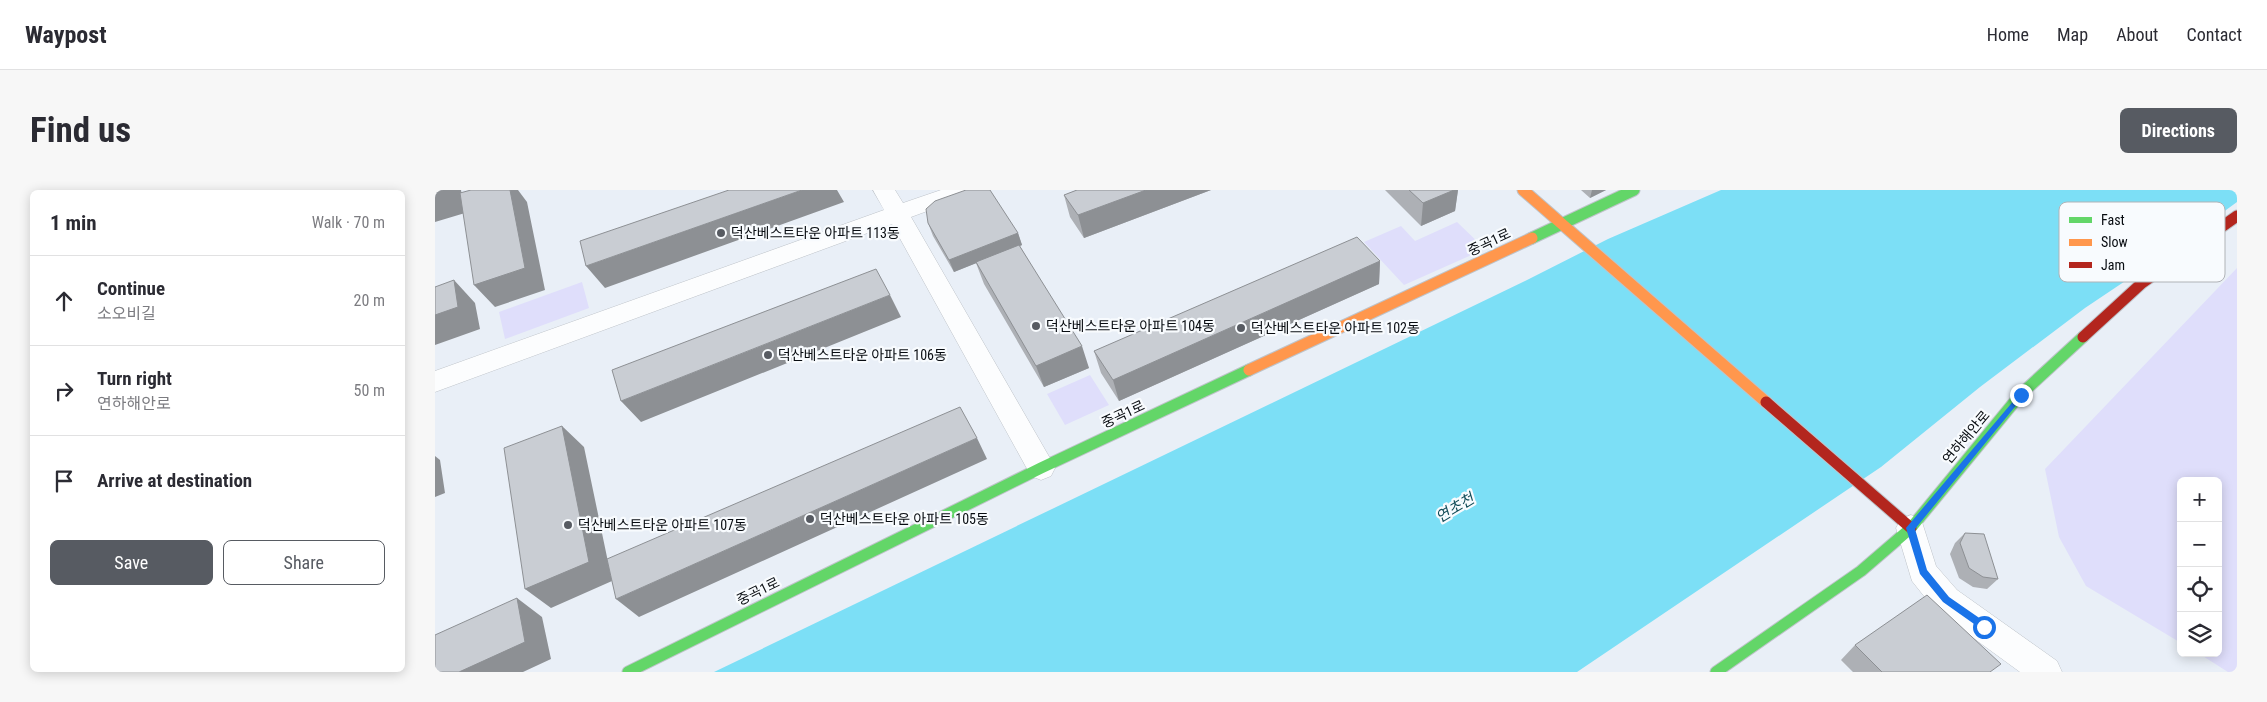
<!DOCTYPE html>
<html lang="en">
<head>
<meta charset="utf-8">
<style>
  body { margin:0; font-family:"Roboto Condensed","Noto Sans KR",sans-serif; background:#f7f7f7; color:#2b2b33 }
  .controls { position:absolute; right:15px; bottom:15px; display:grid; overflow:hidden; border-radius:8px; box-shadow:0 2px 12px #0003 }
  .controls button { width:45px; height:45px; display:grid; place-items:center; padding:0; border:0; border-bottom:1px solid #e1e1e2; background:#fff; color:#2b2b33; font:25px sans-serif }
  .stop { position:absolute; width:15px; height:15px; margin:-11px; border:4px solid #1a73e8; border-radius:50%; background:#fff }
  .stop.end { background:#1a73e8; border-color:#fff; box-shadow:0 1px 5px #0008 }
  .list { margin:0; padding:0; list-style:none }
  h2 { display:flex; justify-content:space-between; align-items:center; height:65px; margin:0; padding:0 20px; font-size:21px }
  h2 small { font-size:16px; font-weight:400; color:#7c7c81 }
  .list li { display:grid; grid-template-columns:32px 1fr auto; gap:15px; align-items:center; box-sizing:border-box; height:90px; padding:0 20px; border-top:1px solid #e1e1e2 }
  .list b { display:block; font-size:19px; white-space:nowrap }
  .list p { margin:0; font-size:16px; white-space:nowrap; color:#7c7c81 }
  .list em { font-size:16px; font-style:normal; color:#7c7c81 }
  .actions { display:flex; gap:10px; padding:15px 20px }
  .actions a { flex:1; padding:11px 0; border:1px solid #575b62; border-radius:8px; text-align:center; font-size:18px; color:#575b62 }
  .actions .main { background:#575b62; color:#fff }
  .icon { flex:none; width:28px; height:28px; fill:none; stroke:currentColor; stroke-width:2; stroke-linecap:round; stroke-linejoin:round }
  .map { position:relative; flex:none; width:1802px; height:482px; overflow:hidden; border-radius:8px }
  header { display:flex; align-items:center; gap:30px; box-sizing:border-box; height:70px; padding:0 25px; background:#fff; border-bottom:1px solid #e1e1e2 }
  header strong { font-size:24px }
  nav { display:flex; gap:28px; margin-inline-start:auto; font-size:18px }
  .intro { display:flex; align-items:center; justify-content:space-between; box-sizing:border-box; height:120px; padding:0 30px }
  h1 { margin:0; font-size:35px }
  .button { padding:12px 22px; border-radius:8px; background:#575b62; color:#fff; font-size:18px; font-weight:700 }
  main { display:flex; gap:30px; padding:0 30px }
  aside { flex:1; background:#fff; border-radius:8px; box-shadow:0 2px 12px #0003 }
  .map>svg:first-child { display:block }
</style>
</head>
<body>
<header>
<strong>Waypost</strong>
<nav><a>Home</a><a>Map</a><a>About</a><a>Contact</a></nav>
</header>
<div class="intro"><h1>Find us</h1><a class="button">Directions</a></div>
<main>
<aside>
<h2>1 min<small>Walk · 70 m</small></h2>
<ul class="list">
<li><svg class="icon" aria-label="ahead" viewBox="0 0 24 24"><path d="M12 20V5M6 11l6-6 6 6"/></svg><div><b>Continue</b><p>소오비길</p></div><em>20 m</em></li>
<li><svg class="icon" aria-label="right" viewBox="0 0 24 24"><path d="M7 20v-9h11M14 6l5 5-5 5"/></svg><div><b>Turn right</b><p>연하해안로</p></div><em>50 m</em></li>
<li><svg class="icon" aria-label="arrive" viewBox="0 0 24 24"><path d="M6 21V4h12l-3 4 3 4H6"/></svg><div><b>Arrive at destination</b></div></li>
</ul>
<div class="actions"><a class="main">Save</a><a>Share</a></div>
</aside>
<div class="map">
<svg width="1802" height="482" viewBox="0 0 1802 482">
  <rect width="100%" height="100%" fill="#e9eff7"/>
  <path fill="#dfdefb" d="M1022 32 1050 59 969 95 929 52 966 36 980 51Z
    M1802 78V482H1793L1763 463H1783V291H1746V453L1651 396 1624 347 1610 279Z
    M147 92 154 118 70 149 64 122Z
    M655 185 674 215 630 235 612 204Z"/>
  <path fill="#7cdff6" d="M1286 0H1802V12L1732 63 1650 118 1545 197 1446 277 1142 482H279L1094 89 1173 49Z"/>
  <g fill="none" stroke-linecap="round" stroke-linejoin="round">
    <g stroke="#bec3c9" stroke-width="1">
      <path id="street" d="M438 0H460L468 13 506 0H539L536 5 476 27 616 270 620 278 616 286 606 290 596 286 457 34 0 202V181L449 20Z
        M1476 325 1486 329 1501 376 1522 400 1622 471 1627 482H1585L1500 420 1477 391 1461 338 1466 329Z"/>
    </g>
    <g stroke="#bec3c9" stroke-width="13">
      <path id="fast" d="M1097 48 1199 0
        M193 482 606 278 814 180
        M1281 482 1426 381 1476 338 1585 205 1648 147"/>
    </g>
    <g stroke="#bec3c9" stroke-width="13">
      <path id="slow" d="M1088 0 1331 212
        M814 180 1097 48"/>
    </g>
    <g stroke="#bec3c9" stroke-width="13">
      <path id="jam" d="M1648 147 1707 93 1802 26
        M1331 212 1476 338"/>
    </g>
    <use href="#street" fill="#fcfdfe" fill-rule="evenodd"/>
    <use href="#fast" stroke="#63d668" stroke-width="11"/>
    <use href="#slow" stroke="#ff974d" stroke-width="11"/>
    <use href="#jam" stroke="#b3261e" stroke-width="11"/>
  </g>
  <path fill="#adb0b5" d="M642 0H776L649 48 635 27 629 5Z
    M950 0H1023L1020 21 986 36Z
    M1146 0H1171L1155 8Z
    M493 33 583 43 587 55 585 56 654 178 609 197 549 94 541 73 519 82 498 46Z
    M945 71 944 94 684 211 666 183 659 161Z
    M1530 343 1563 389 1552 399 1538 397 1524 388 1515 364 1520 353Z
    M1420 455 1555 482H1418L1406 470Z"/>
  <path fill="#8d9094" d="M8 0H26L30 23 0 32V3Z
    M75 0H83L92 12 110 100 60 117 39 95Z
    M367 0H402L409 12 170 98 151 76Z
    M711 0H776L649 48 643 25Z
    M1019 0H1023L1020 21 986 36 988 13Z
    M1157 0H1171L1155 8Z
    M583 43 587 55 519 82 514 70Z
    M945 71 944 94 684 211 678 190Z
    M19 90 40 113 45 139 0 155V125Z
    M455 105 466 127 206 232 186 211Z
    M647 156 654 178 609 197 601 176Z
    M127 236 149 257 177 391 116 418 90 399Z
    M542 248 552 269 204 427 181 409Z
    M0 266 5 270 10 303 0 307Z
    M82 408 107 427 116 469 88 482H24Z"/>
  <path fill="#c9cdd3" stroke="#8d9094" d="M0 0H8L0 3Z
    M36 0H75L90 78 39 95 25 3Z
    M294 0H367L151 76 145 51Z
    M531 0H555L583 43 514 70 493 33 491 19 500 11Z
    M642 0H711L643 25 629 5Z
    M974 0H1019L988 13Z
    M922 47 945 71 678 190 659 161Z
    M584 55 647 156 601 176 541 72Z
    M441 79 455 105 186 211 177 180Z
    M19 90 23 117 0 125V97Z
    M525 217 542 248 181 409 172 369Z
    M127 236 154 372 90 399 69 258Z
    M1530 343 1549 344 1563 389 1548 387 1534 378 1525 353Z
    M1492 405 1566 474 1555 482H1447L1420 455Z
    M82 408 90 452 24 482H0V445Z"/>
  <path fill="#1a73e8" d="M1586 202 1588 203V207L1480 339 1492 380 1514 407 1553 434 1554 437 1549 441 1508 412 1485 384 1471 338Z"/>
  <g fill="#575b62" stroke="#f8fbfe" stroke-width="2">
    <circle cx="286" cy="43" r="5"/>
    <circle cx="601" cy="136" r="5"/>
    <circle cx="806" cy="138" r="5"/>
    <circle cx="333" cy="165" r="5"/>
    <circle cx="375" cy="329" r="5"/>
    <circle cx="133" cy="335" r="5"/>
  </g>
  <g text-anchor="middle" stroke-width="4.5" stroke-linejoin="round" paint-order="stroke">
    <g font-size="14" fill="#080c11" stroke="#f8fbfe" text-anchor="start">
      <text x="296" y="48">덕산베스트타운 아파트 113동</text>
      <text x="611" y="141">덕산베스트타운 아파트 104동</text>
      <text x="816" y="143">덕산베스트타운 아파트 102동</text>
      <text x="343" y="170">덕산베스트타운 아파트 106동</text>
      <text x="385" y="334">덕산베스트타운 아파트 105동</text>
      <text x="143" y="340">덕산베스트타운 아파트 107동</text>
    </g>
    <g font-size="14" fill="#080c11" stroke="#f8fbfe">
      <text transform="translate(1054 52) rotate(-25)" y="5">중곡1로</text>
      <text transform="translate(688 224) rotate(-25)" y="5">중곡1로</text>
      <text transform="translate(1531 247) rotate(-50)" y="5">연하해안로</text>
      <text transform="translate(323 401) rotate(-26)" y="5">중곡1로</text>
    </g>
    <g font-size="15" font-style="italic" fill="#114c58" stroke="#f8fbfe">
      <text transform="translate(1020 318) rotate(-31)" y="5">연초천</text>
    </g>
  </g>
  <rect x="1624" y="12" width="166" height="80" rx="8" fill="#f8fbfe" stroke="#b0b3b7" stroke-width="1"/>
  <rect x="1634" y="27" width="23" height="6" fill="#63d668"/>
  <rect x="1634" y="49" width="23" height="7" fill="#ff974d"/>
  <rect x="1634" y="72" width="23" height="6" fill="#b3261e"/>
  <g font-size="14" fill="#080c11">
    <text x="1666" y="35">Fast</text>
    <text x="1666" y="57">Slow</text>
    <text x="1666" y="80">Jam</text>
  </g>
</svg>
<div class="controls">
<button>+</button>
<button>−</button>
<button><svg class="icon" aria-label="locate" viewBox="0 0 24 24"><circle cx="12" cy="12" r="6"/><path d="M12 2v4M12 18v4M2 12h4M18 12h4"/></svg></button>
<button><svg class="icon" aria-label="layers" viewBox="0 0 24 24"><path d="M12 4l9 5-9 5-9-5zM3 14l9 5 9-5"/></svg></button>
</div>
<div class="stop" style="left:1549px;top:437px"></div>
<div class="stop end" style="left:1586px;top:205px"></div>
</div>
</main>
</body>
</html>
